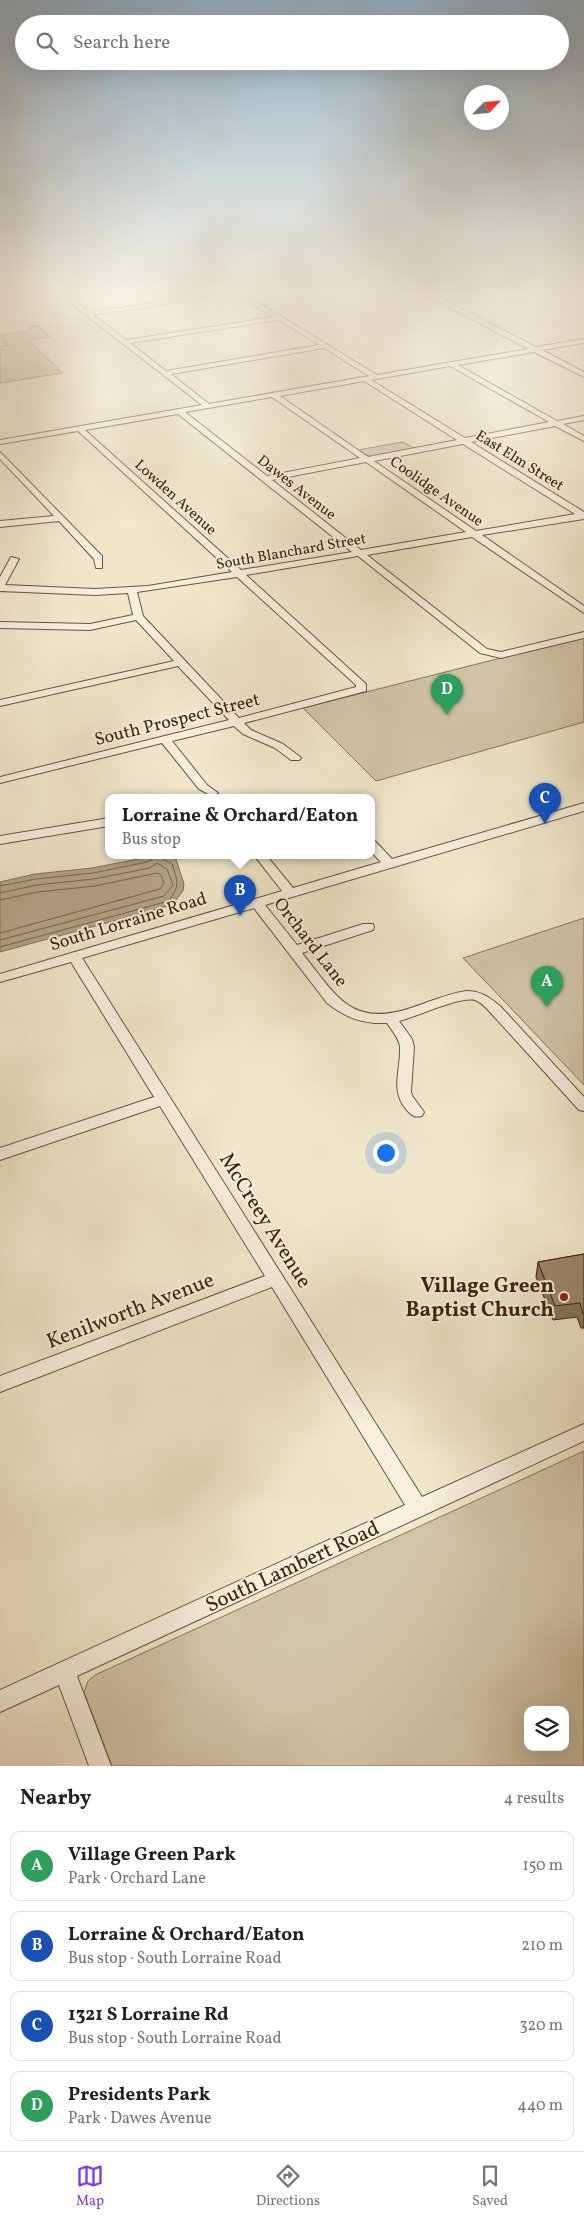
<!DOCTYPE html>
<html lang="en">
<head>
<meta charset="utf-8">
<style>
  body { margin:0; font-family:Vollkorn,serif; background:#f6f6f6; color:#202124 }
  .controls { position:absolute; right:15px; bottom:15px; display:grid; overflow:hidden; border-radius:10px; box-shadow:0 5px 20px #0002 }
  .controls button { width:45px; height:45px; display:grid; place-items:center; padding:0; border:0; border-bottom:1px solid #e0e0e0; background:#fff; color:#202124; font:25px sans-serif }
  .compass { position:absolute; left:464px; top:85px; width:45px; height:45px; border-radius:50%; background:#fff; box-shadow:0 5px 20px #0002; rotate:64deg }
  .you { position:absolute; left:385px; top:1152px; width:18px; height:18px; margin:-12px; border:4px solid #fff; border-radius:50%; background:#1a73e8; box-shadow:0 0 0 8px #1a73e833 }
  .badge { display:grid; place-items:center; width:32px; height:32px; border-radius:50%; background:#7c3aed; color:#fff; font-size:16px; font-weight:700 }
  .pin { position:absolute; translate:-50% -41px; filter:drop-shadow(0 1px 2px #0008) }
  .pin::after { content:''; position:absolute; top:26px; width:18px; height:15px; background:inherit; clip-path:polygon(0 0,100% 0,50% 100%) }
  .popup { position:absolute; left:105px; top:794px; width:270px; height:65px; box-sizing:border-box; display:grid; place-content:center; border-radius:10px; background:#fff; filter:drop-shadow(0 1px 4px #0005); font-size:16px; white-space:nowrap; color:#757577 }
  .popup b { font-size:19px; color:#202124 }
  .popup::after { content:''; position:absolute; left:50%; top:100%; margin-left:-10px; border:10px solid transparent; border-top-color:#fff }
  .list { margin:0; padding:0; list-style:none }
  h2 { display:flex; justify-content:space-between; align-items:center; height:65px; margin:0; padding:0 20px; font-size:21px }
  h2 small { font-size:16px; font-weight:400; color:#757577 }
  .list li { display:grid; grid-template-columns:32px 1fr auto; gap:15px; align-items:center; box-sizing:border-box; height:70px; margin:0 10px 10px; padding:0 10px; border:1px solid #e0e0e0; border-radius:10px }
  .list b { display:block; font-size:19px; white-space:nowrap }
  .list p { margin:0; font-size:16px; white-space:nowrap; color:#757577 }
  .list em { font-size:16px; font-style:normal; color:#757577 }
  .icon { flex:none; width:28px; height:28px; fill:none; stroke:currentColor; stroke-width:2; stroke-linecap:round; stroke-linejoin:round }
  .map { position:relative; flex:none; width:584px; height:1766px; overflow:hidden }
  .search { position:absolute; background:#fff; box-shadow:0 5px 20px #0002; left:15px; right:15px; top:15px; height:55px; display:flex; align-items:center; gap:12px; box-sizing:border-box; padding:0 18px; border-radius:28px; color:#757577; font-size:19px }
  .sheet { height:385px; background:#fff }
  nav { display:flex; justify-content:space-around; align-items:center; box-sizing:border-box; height:70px; border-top:1px solid #e0e0e0; background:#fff; font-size:14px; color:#757577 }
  nav a { display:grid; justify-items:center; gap:2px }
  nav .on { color:#7c3aed }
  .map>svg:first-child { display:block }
</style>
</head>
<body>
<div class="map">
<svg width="584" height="1766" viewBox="0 0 584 1766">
  <rect width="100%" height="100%" fill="#f0e7cb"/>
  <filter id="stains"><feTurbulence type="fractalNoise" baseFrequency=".004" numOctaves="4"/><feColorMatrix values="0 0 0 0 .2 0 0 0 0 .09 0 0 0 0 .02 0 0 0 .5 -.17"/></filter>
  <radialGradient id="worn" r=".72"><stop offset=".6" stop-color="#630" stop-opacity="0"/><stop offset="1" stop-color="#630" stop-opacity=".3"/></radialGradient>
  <path fill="#d2c6aa" stroke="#887459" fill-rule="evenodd" d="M38 325 50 337 28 340 63 373 0 383V347L5 345 1 340 6 346 8 345 0 335 28 331 32 326Z
    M403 442 414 448 371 457 358 450Z
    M584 637V722L376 781 303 708Z
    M584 918V1085L463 958Z
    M584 1451V1766H112L84 1692 88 1681 95 1675ZM528 1710H565V1747H528Z"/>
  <path fill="#b4a489" stroke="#857055" d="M154 856 176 859 184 884 183 891 172 905 0 952V882L35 874 92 868Z"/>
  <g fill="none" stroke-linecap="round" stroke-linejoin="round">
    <path stroke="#7a6348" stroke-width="1" d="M0 886 36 879 93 873 147 862 151 860 152 855
      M0 893 37 885 94 879 150 868 157 863 167 869 173 885 164 896 0 940
      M0 900 38 892 95 886 157 873 161 875 164 883 160 889 0 933
      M0 947 169 901C180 885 178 882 172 864L164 860 163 855"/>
    <g stroke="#6b5339" stroke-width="2">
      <path id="street" d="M30 295H46L0 303V299Z
        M60 295H67L89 312 211 295H227L93 315 126 340 273 317 239 295H246L377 375 528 349 427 295H435L536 347 584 339V343L542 350 584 372V377L534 352 458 365 557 421 584 416V420L563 424 584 436V441L555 426 471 442 584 512V519L482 535 584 606V613L472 537 367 555 487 649 501 652 584 632V638L501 658 480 653 358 556 246 575 366 684V691L244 723 251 730 283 744 299 756 301 758 299 760H291L275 748 243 734 234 726 172 741 207 785 218 793 212 796 199 789 162 743 0 783V777L229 720 178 666 0 706V700L174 661 136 620 90 630 0 628V622L90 624 133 615 128 593 95 595 0 591V577L11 557 19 559 5 585 95 589 148 586 232 572 78 431 0 444V440L202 405ZM279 320 319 345 166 371 130 343ZM324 348 369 376 209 404 171 374ZM450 366 549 422 465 438 371 380ZM364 381 457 440 368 457 280 396ZM272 397 360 458 267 476 185 412ZM178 414 352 552 241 570 85 430ZM463 444 575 514 476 531 374 461ZM366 462 466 532 361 550 272 480ZM237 577 356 685V687L239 718 143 616 137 592Z
        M0 452 102 556V568H96L94 559 59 521 0 527V521L54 516 0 459Z
        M584 803V811L265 905 297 945 363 924H373L374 927 373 930 302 953C336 995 350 1028 411 1008 429 1002 447 994 466 991 481 991 489 997 500 1006L584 1097V1111L579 1110 490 1012C486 1008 481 1002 475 1000 460 996 416 1017 399 1021L412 1039 414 1047 411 1092 413 1097 424 1112 422 1116C414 1118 411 1115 406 1109 390 1090 401 1070 400 1047 399 1038 392 1031 387 1023 363 1024 346 1018 327 1003L254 908 82 958 422 1497 584 1424V1441L77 1676 111 1766H89L59 1685 0 1712V1690L405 1505 272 1287 0 1392V1376L265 1276 160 1106 0 1160V1148L154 1097 71 962 0 982V974L282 891 254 855H266L293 888 381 862 371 852V840L375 841 392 859Z
        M109 818V826L0 844V836Z"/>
    </g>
    <use href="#street" fill="#f5efdd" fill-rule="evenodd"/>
  </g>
  <path fill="#85755e" stroke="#3f2208" d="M584 1254V1328H581L577 1317 553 1320 536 1277 538 1262Z"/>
  <path fill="#9b886d" stroke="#3f2208" d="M584 1254V1313L583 1314 580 1303 555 1306 538 1262Z"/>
  <linearGradient id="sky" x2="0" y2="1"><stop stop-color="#93aec2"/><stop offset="0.54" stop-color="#f8f4e8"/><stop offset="1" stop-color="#f8f4e8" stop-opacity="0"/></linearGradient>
  <rect width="584" height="542" fill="url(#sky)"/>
  <circle fill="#8f2418" stroke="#f5efdd" stroke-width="2" cx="564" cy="1297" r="5"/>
  <g text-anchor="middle" stroke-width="4" stroke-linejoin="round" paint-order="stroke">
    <g font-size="15" fill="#3f2208" stroke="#f5efdd">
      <text transform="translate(520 460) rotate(32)" y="5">East Elm Street</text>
      <text transform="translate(297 487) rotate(38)" y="5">Dawes Avenue</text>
      <text transform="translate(437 491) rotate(35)" y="5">Coolidge Avenue</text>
      <text transform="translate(176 497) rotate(42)" y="5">Lowden Avenue</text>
      <text transform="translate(291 551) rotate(-10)" y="5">South Blanchard Street</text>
    </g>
    <g font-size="18" fill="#3f2208" stroke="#f5efdd">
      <text transform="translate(177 719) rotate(-14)" y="6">South Prospect Street</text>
      <text transform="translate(128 921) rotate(-17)" y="6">South Lorraine Road</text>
      <text transform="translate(311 942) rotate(52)" y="6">Orchard Lane</text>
    </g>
    <g font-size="21" fill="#3f2208" stroke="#f5efdd">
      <text transform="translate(266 1220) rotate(58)" y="7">McCreey Avenue</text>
      <text transform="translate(130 1310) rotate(-21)" y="7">Kenilworth Avenue</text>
      <text transform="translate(292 1566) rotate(-25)" y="7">South Lambert Road</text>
    </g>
    <g font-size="21" font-weight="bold" fill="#3f2208" stroke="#f5efdd" text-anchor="end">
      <text x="554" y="1292">Village Green<tspan x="554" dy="24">Baptist Church</tspan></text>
    </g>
  </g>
  <rect width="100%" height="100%" filter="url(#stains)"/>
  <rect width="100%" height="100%" fill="url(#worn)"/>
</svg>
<div class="controls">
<button><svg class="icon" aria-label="layers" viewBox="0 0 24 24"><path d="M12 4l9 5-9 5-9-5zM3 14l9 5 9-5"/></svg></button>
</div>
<svg class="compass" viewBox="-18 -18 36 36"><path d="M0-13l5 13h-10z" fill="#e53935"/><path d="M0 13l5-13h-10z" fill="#757577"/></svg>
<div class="you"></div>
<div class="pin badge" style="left:547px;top:1007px;background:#2e9e5b">A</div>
<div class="pin badge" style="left:240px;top:916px;background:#1a4fb4">B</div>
<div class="popup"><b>Lorraine &amp; Orchard/Eaton</b>Bus stop</div>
<div class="pin badge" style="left:545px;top:824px;background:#1a4fb4">C</div>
<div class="pin badge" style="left:447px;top:715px;background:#2e9e5b">D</div>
<div class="search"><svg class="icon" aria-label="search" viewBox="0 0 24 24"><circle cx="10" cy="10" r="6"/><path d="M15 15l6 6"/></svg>Search here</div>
</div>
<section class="sheet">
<h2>Nearby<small>4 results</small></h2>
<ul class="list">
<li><span class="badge" style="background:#2e9e5b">A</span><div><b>Village Green Park</b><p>Park · Orchard Lane</p></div><em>150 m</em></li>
<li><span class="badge" style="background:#1a4fb4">B</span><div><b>Lorraine &amp; Orchard/Eaton</b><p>Bus stop · South Lorraine Road</p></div><em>210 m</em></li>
<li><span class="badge" style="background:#1a4fb4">C</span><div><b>1321 S Lorraine Rd</b><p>Bus stop · South Lorraine Road</p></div><em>320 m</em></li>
<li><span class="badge" style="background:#2e9e5b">D</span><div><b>Presidents Park</b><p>Park · Dawes Avenue</p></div><em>440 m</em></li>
</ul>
</section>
<nav>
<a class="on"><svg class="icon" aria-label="map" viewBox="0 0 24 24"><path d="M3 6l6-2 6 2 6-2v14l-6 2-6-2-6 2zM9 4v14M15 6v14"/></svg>Map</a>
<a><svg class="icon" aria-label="directions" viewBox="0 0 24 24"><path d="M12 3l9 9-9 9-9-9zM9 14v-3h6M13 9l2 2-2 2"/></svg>Directions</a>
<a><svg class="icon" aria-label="saved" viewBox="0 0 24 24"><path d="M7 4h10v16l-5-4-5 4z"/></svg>Saved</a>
</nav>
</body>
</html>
